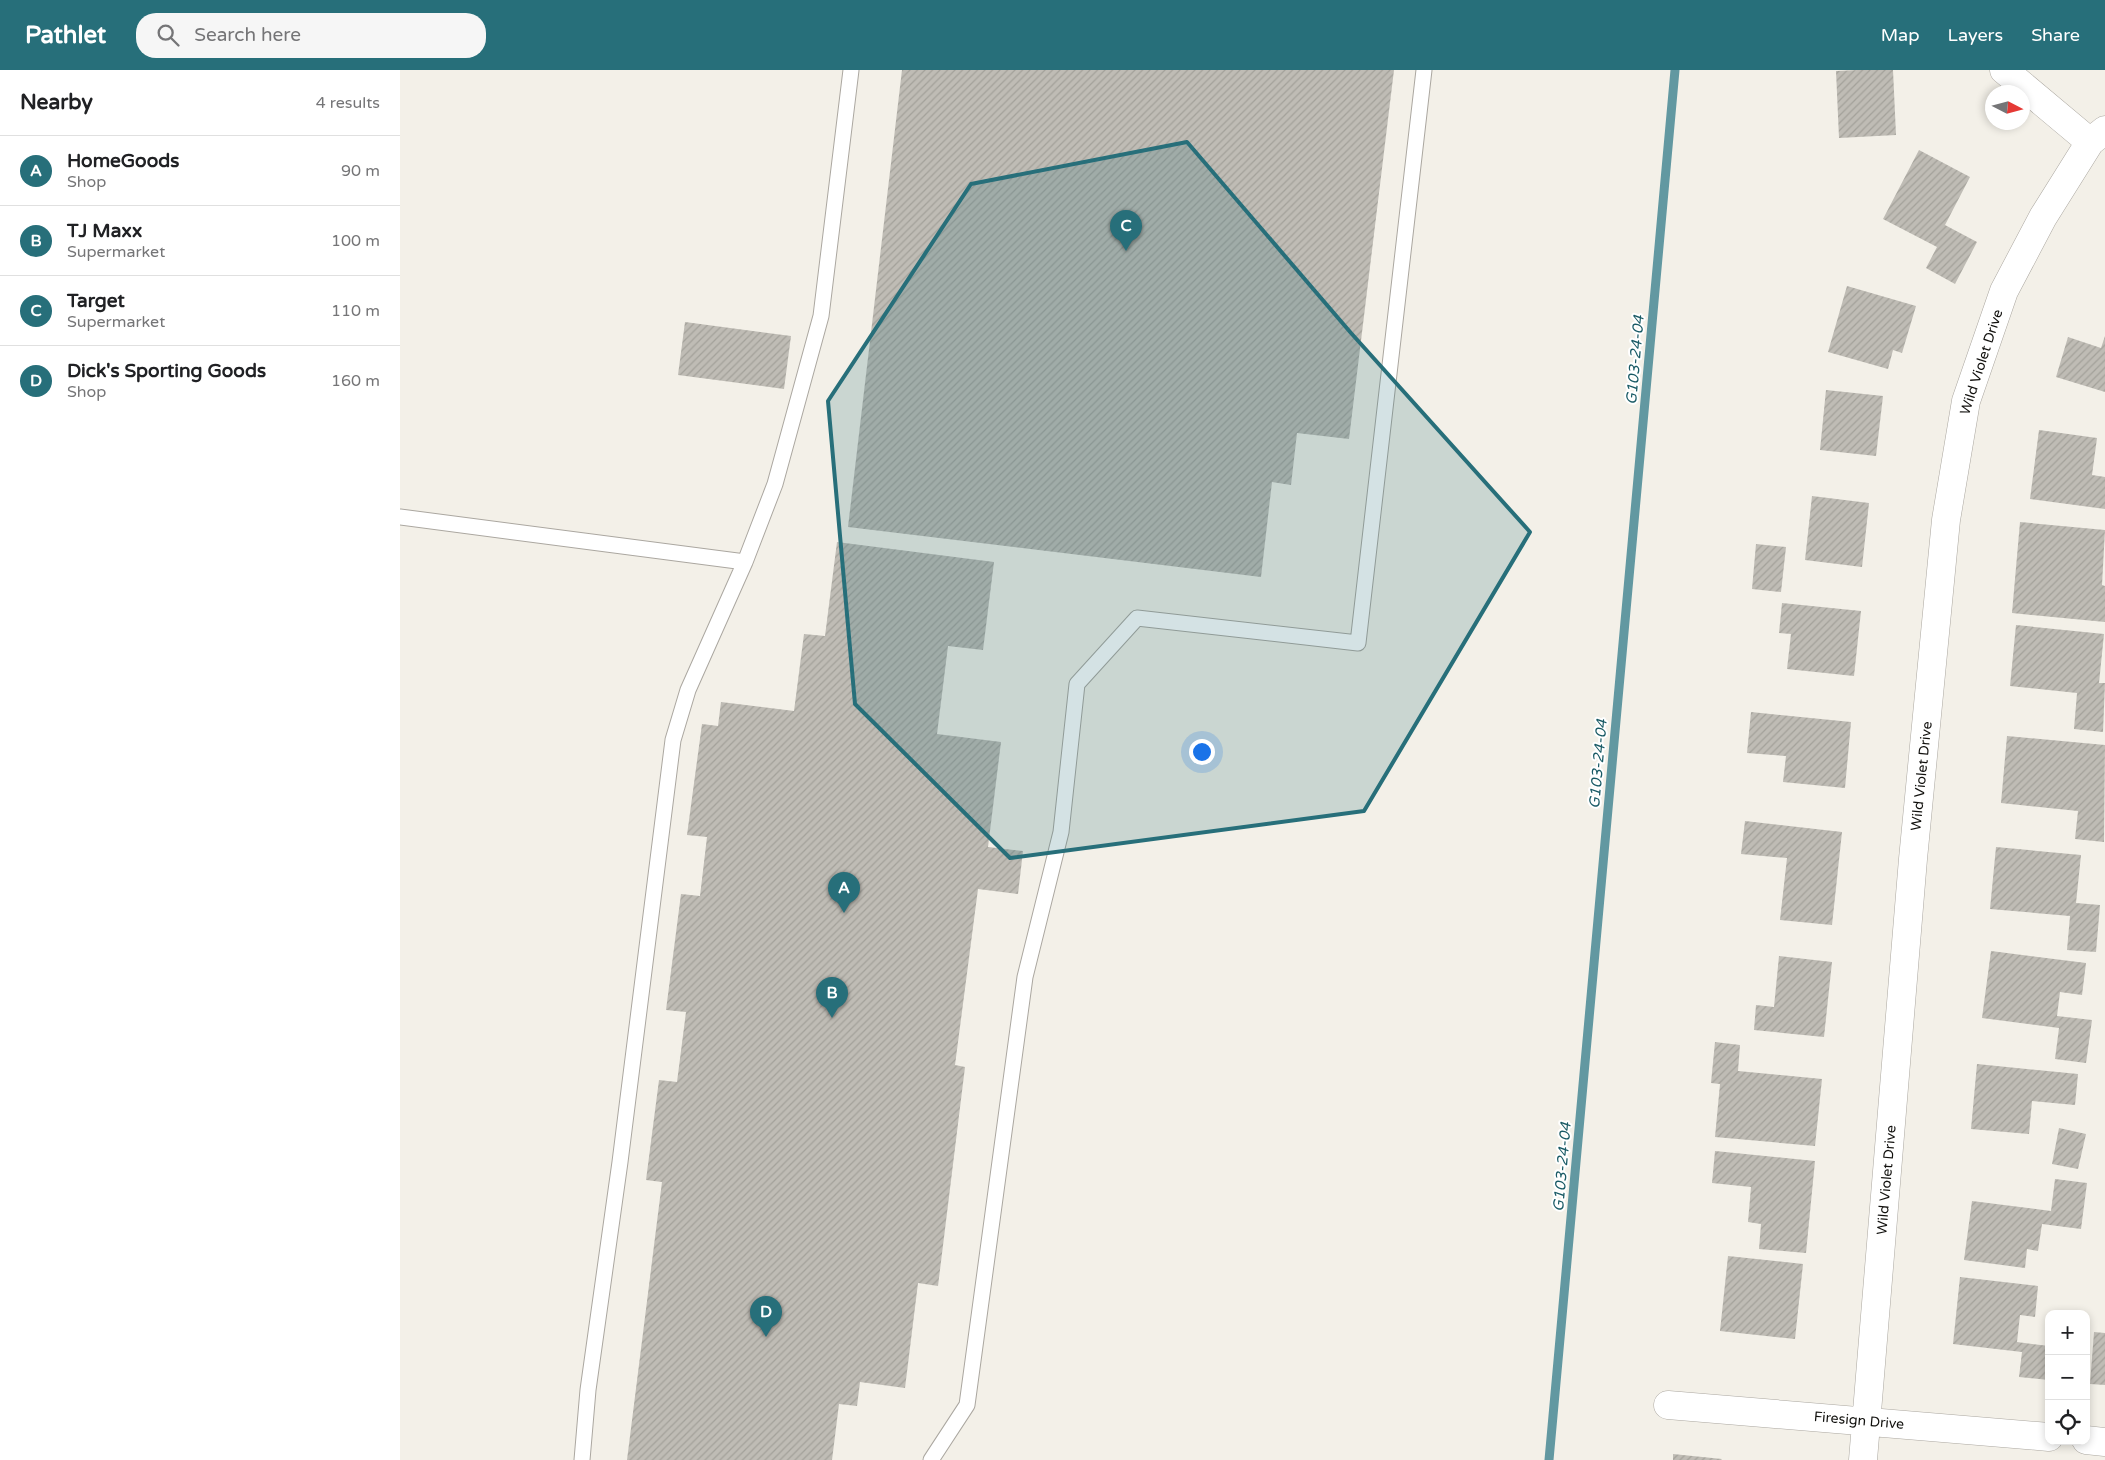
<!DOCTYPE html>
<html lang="en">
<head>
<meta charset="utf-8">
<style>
  body { margin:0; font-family:"Varela Round",sans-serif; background:#f6f6f6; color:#202124 }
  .controls { position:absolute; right:15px; bottom:15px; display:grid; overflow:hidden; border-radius:10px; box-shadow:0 2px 8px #0003 }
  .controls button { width:45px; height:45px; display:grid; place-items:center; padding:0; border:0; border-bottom:1px solid #e0e0e0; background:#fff; color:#202124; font:25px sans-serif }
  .compass { position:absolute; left:1585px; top:15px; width:45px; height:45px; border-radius:50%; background:#fff; box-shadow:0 2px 8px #0003; rotate:96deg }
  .you { position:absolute; left:801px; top:681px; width:18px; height:18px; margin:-12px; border:4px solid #fff; border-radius:50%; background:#1a73e8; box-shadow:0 0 0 8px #1a73e833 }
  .badge { display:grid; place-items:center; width:32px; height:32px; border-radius:50%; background:#276f7a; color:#fff; font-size:16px; font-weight:700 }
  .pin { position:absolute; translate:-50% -41px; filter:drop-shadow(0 1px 2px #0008) }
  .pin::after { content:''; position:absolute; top:26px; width:18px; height:15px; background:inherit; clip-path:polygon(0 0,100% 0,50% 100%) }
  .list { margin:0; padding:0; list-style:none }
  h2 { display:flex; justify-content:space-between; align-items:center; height:65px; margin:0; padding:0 20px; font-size:21px }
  h2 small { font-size:16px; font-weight:400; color:#757577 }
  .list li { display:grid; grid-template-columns:32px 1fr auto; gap:15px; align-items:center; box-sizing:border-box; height:70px; padding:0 20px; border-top:1px solid #e0e0e0 }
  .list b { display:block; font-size:19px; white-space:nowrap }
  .list p { margin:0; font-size:16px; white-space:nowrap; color:#757577 }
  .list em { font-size:16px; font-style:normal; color:#757577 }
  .icon { flex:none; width:28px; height:28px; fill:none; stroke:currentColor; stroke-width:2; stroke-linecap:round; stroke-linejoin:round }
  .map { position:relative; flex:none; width:1705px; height:1390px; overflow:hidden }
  header { display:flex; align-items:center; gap:30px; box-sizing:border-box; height:70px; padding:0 25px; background:#276f7a; color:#fff }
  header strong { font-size:24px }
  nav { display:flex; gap:28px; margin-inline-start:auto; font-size:18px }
  .search { width:350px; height:45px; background:#f6f6f6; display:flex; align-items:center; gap:12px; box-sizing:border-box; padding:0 18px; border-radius:20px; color:#757577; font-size:19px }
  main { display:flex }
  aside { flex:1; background:#fff }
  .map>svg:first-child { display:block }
</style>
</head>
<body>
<header>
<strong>Pathlet</strong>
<div class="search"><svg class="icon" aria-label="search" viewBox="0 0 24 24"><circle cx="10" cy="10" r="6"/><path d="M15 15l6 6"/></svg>Search here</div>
<nav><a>Map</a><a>Layers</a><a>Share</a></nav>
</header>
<main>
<aside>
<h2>Nearby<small>4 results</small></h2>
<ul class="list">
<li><span class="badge">A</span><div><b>HomeGoods</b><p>Shop</p></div><em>90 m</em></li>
<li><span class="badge">B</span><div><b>TJ Maxx</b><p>Supermarket</p></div><em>100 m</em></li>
<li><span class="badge">C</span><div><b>Target</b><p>Supermarket</p></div><em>110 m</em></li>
<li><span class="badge">D</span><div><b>Dick's Sporting Goods</b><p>Shop</p></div><em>160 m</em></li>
</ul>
</aside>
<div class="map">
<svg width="1705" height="1390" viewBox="0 0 1705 1390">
  <defs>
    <pattern id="building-hatch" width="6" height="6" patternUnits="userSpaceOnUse" patternTransform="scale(1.25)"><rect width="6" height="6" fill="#bfbcb5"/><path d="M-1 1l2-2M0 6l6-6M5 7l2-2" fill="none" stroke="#a3a19a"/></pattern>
  </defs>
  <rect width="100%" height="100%" fill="#f3f0e8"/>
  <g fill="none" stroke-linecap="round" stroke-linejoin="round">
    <path stroke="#6298a1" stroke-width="9" d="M1149 1390 1275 0"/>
  </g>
  <path fill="url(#building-hatch)" d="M502 0H994L949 369 897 363 891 415 872 412 861 507 448 457Z
    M1458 0H1493L1496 65 1439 68 1436 1Z
    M1519 80 1570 107 1545 155 1577 172 1555 214 1526 198 1537 177 1483 149Z
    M1447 216 1516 236 1502 283 1493 280 1488 299 1428 282Z
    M285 252 391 266 384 319 278 305Z
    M1705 266V322L1656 307 1668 267 1701 278Z
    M1426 320 1483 326 1476 386 1420 380Z
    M1639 360 1697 368 1692 405 1705 407V439L1630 429Z
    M1412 426 1469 433 1462 497 1405 490Z
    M1620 452 1705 460 1702 515 1705 516V552L1612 543Z
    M437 472 594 492 583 580 548 576 537 664 601 672 588 777 623 781 618 824 578 819 555 995 565 997 538 1216 518 1213 505 1318 460 1312 457 1336 439 1334 432 1390H227L262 1112 246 1110 259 1010 277 1012 286 942 266 940 281 824 300 826 307 767 287 765 302 654 318 656 321 632 394 641 404 564 425 566Z
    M1356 474 1386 477 1381 522 1352 519Z
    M1382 533 1461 541 1454 606 1387 599 1391 564 1379 563Z
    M1616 555 1704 564 1699 613H1705L1703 662 1674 659 1677 623 1610 616Z
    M1351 642 1451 652 1445 718 1383 712 1386 686 1347 683Z
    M1607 666 1705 675 1704 772 1675 769 1678 741 1601 733Z
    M1345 751 1442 762 1432 855 1380 850 1387 788 1341 784Z
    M1596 777 1681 785 1676 833 1700 835 1696 882 1667 880 1670 846 1590 839Z
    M1591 881 1686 893 1682 925 1660 922 1657 946 1692 950 1686 993 1655 989 1659 958 1582 948Z
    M1379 886 1432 892 1424 967 1354 960 1356 935 1374 937Z
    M1315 972 1340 975 1338 1001 1422 1009 1415 1076 1315 1067 1320 1014 1311 1013Z
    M1577 994 1678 1004 1675 1035 1632 1031 1629 1064 1571 1059Z
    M1659 1058 1686 1064 1678 1099 1652 1094Z
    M1315 1081 1415 1091 1406 1183 1359 1179 1361 1154 1348 1152 1351 1117 1312 1113Z
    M1655 1109 1687 1113 1681 1159 1642 1154 1638 1181 1627 1179 1625 1198 1564 1190 1572 1131 1651 1141Z
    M1328 1186 1403 1194 1395 1269 1320 1261Z
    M1560 1207 1638 1216 1635 1247 1620 1245 1617 1272 1649 1276V1310L1619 1307 1622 1282 1553 1274Z
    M1694 1262 1705 1263V1315L1690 1314Z
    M1273 1384 1322 1389 1321 1390H1273Z"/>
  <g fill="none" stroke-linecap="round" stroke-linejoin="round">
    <g stroke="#aba7a0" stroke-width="17">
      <path id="service" d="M0 447 345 492
        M182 1390 188 1320 220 1092 273 670 288 620 345 492 375 414 421 246 451 0
        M531 1390 567 1335 625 907 661 762 677 614 737 548 958 573 1024 0"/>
    </g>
    <g stroke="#aba7a0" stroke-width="29">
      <path id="minor" d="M1604 0 1690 72
        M1268 1335 1649 1367
        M1686 1370 1705 1372
        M1463 1390 1513 789 1546 450 1566 331 1604 221 1643 147 1690 72 1705 60"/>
    </g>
    <use href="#service" stroke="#fff" stroke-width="15"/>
    <use href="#minor" stroke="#fff" stroke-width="28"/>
  </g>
  <path fill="#276f7a" fill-opacity="0.2" stroke="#276f7a" stroke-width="4" stroke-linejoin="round" d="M787 72 951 263 1130 462 964 741 610 788 455 634 428 331 571 114Z"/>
  <g text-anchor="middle" stroke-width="4" stroke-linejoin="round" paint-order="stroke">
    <g font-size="14" fill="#11100d" stroke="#fff">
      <text transform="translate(1581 292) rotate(-72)" y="5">Wild Violet Drive</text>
      <text transform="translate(1521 706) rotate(-84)" y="5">Wild Violet Drive</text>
      <text transform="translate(1486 1110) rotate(-85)" y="5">Wild Violet Drive</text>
      <text transform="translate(1459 1350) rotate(5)" y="5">Firesign Drive</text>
    </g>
    <g font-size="15" font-style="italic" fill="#195a65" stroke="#fff">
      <text transform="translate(1235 290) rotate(-85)" y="5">G103-24-04</text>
      <text transform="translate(1198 694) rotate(-85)" y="5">G103-24-04</text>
      <text transform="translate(1162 1097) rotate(-85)" y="5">G103-24-04</text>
    </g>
  </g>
</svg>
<div class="controls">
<button>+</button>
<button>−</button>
<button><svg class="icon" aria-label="locate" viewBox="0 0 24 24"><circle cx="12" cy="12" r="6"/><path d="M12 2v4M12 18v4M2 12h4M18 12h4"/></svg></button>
</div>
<svg class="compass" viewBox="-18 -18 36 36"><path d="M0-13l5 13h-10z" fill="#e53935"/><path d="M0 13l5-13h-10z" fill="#757577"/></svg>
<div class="you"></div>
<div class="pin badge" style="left:444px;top:843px">A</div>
<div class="pin badge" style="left:432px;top:948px">B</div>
<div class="pin badge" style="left:726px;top:181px">C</div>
<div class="pin badge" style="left:366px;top:1267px">D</div>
</div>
</main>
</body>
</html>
